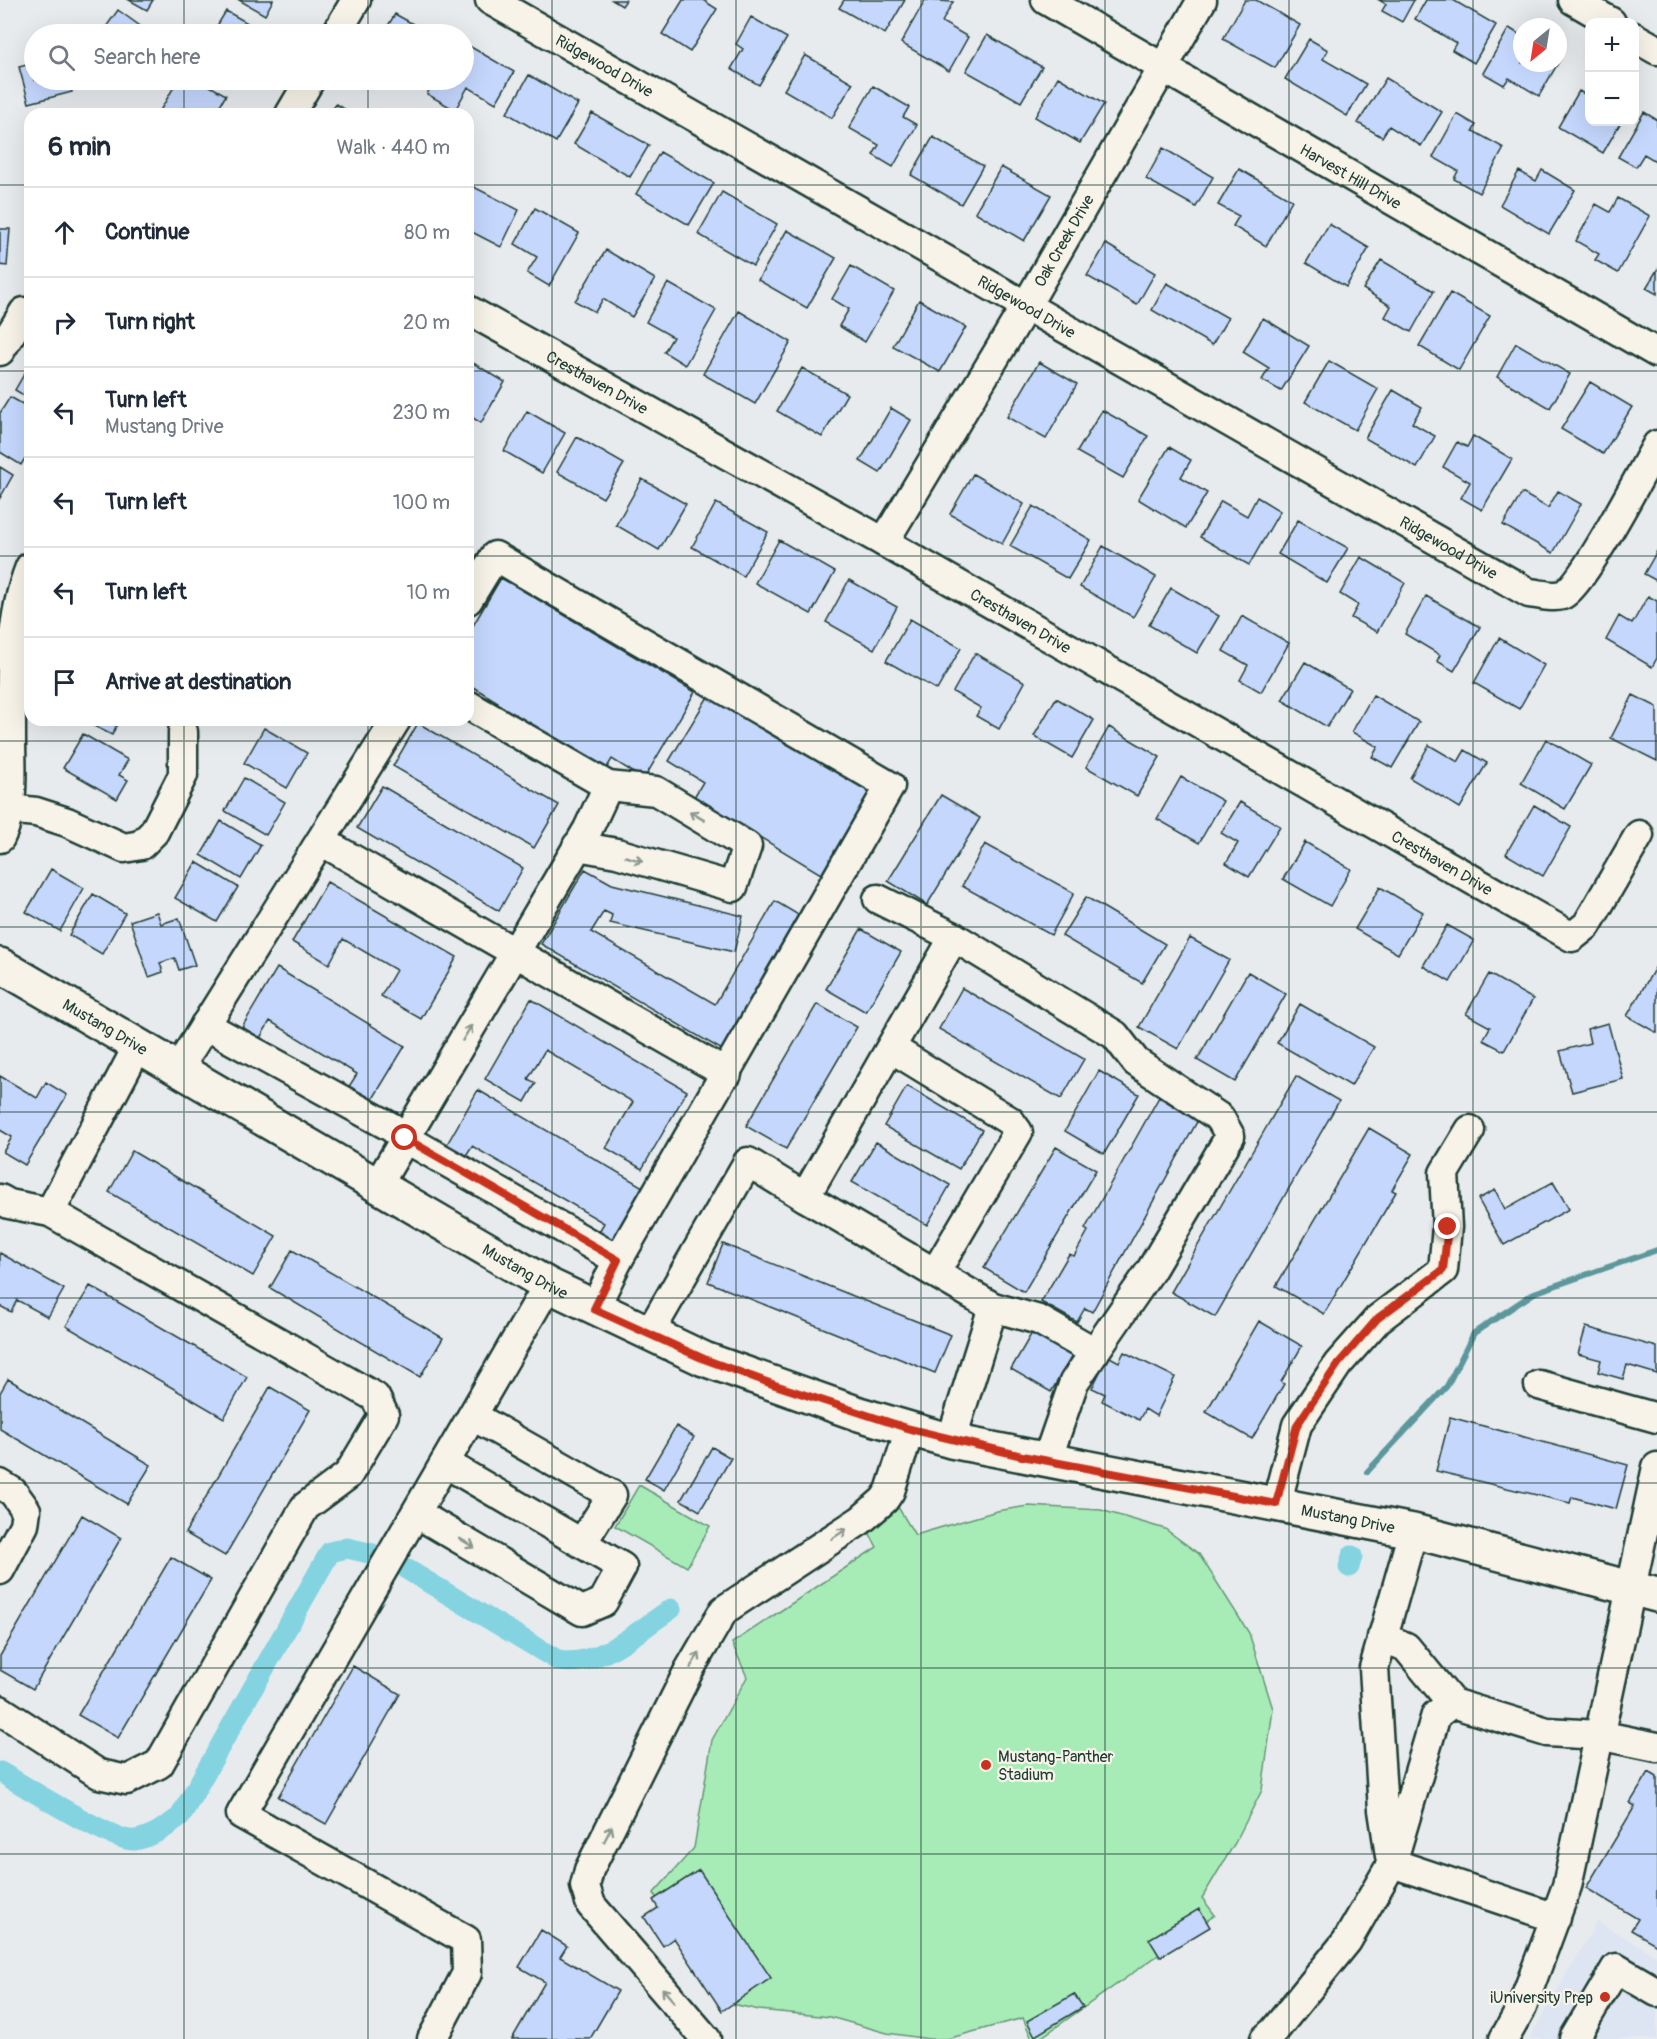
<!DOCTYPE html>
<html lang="en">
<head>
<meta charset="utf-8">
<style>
  body { margin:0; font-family:Pangolin,sans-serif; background:#f6f6f7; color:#1f2937 }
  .controls { position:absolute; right:18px; top:18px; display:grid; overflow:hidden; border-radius:12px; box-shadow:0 6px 24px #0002 }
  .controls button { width:54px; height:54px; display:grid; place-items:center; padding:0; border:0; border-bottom:2px solid #e0e1e3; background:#fff; color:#1f2937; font:30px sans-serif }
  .compass { position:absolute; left:1513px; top:18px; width:54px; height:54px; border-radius:50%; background:#fff; box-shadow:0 6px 24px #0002; rotate:210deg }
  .stop { position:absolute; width:18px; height:18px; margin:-14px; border:4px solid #c8321e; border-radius:50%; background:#fff }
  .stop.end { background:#c8321e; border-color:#fff; box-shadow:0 2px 6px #0008 }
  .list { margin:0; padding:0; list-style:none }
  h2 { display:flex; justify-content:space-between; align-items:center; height:78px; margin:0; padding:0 24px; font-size:26px }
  h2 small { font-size:20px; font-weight:400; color:#747a83 }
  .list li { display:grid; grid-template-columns:39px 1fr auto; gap:18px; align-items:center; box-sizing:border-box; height:90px; padding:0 24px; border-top:2px solid #e0e1e3 }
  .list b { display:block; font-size:22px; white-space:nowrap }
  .list p { margin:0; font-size:20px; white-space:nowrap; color:#747a83 }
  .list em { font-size:20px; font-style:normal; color:#747a83 }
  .icon { flex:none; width:33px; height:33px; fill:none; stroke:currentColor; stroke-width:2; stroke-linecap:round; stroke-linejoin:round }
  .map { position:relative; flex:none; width:1657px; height:2039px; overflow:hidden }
  .search { position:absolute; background:#fff; box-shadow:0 6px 24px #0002; left:24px; top:24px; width:450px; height:66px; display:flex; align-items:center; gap:15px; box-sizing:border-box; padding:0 21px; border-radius:33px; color:#747a83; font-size:22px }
  .panel { position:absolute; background:#fff; box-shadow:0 6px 24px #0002; left:24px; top:108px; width:450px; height:618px; border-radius:18px }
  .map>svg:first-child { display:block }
</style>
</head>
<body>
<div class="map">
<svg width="1657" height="2039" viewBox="0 0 1657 2039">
  <rect width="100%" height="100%" fill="#e8ebee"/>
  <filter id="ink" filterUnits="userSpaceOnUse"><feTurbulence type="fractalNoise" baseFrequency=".0167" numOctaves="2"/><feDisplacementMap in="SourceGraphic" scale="12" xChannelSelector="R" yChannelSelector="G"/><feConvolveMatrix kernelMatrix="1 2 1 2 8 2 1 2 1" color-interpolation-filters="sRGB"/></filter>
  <g filter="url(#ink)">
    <path fill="#dee5f2" d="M1597 1921 1657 1956V2039H1529Z"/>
    <path fill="#a7ecb7" stroke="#639476" stroke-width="1.5" d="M639 1485 710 1526 687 1567 615 1526Z
      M1028 1506 1101 1510 1165 1529 1199 1554 1249 1633 1273 1709 1262 1790 1235 1843 1202 1898 1215 1915 1039 2039H1032L1023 2018 947 2039H929L887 2033 830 2017 759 2010 719 2001 663 1915 654 1893 694 1848 712 1740 747 1677 732 1643 877 1547 864 1523 898 1507 915 1535 997 1511Z"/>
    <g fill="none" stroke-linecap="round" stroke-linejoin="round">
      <path stroke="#5c979c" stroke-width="6" d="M1367 1472 1447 1386 1474 1333 1534 1293 1657 1250"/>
      <path stroke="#84d3e1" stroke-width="21" d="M1349 1567 1352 1556
        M408 1570 559 1661C599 1668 639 1630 671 1609
        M0 1772C24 1785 113 1843 135 1840 153 1837 166 1827 180 1817L330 1552 347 1548 373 1554"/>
    </g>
    <path fill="#c5d7fd" stroke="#1f3d34" stroke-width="1.5" d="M129 0H153L147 10Z
      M239 0H273L265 15Z
      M612 0H626L622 6Z
      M683 0H703L717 9 690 52 662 34Z
      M844 0H905L885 34 839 8Z
      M925 0 953 2 942 22 968 37 949 71 901 43Z
      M1245 0H1256L1300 25 1275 68 1223 39Z
      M1379 0H1414L1402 22 1382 11 1386 4Z
      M1426 0H1453L1496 25 1474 63 1452 50 1456 43 1415 19Z
      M118 10 147 31 145 34H101Z
      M226 11 262 31 260 34H212Z
      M395 14 431 34H383Z
      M751 17 787 38 759 85 731 69 743 49 736 44Z
      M1509 28 1522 36V63H1558V56L1561 58 1539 96 1509 78 1504 85 1483 73Z
      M987 35 1042 67 1021 102 966 71Z
      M1309 39 1328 50 1323 59 1366 84 1347 116 1285 79Z
      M464 43 514 72 496 103 468 87 455 110 427 94 435 80H464Z
      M805 55 853 83 832 118 784 90Z
      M34 63V80H69L72 92 29 103 19 67Z
      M529 75 578 104 556 142 507 113Z
      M1058 77 1104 104 1080 143 1035 117Z
      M1386 78 1442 112 1421 146 1389 126 1382 137 1358 123Z
      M178 80H199L226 95 215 114H158Z
      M873 86 909 107 903 117 917 125 893 167 873 155 879 145 849 128Z
      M1579 91 1590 97V122H1621L1603 153 1558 127Z
      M336 104 353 114H330Z
      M1644 112 1657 120V162L1644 154 1636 167 1618 157Z
      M592 113 649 145 630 177 574 144Z
      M1457 114 1476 125 1473 131 1504 148 1479 193 1454 179 1458 171 1433 157Z
      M933 137 983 166 961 204 911 175Z
      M1163 148 1213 177 1196 207 1146 179Z
      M660 152 714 183 689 225 636 194Z
      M1001 167 1051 195 1024 241 975 212Z
      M1239 169 1292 200 1266 246 1233 226 1239 216 1218 205Z
      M1542 170 1575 190 1549 234 1500 205 1519 171 1536 181Z
      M468 184 519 210 501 247 468 230Z
      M722 192 777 224 753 266 698 234Z
      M1618 198 1650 216 1618 273 1595 260 1599 254 1576 241 1596 204 1610 212Z
      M535 208 579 233 549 286 527 273 537 257 515 244Z
      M1329 224 1369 248 1346 287 1306 263Z
      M0 229H10L7 266 0 265Z
      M787 230 836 258 807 308 758 280Z
      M1106 244 1155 273 1137 305 1087 276Z
      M606 250 655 279 632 317 603 299 595 312 575 301Z
      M1381 260 1434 291 1411 332 1385 317 1391 306 1363 289Z
      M851 266 894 291 865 342 839 326 849 309 832 299Z
      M1657 270V294L1646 288Z
      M668 283 716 310 685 365 664 352 673 337 646 322Z
      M1167 283 1228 318 1212 345 1152 310Z
      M1450 293 1490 316 1459 370 1419 346Z
      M919 300 966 327 940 372 893 346Z
      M739 311 791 342 755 404 703 374Z
      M1263 318 1309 346 1281 391 1262 380 1269 368 1243 352Z
      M1516 343 1570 374 1550 408 1497 377Z
      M468 360 505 382 481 423 468 415Z
      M1329 361 1378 389 1355 430 1305 402Z
      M1039 362 1077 384 1046 439 1007 417Z
      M30 364V399L15 390Z
      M802 368 847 394 822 437 777 411Z
      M1590 382 1632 407 1603 454 1561 429Z
      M1393 390 1422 407 1412 423 1435 436 1417 468 1365 438Z
      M10 397 30 408V450L21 465 0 452V413Z
      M891 408 911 420 880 473 860 461Z
      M1102 410 1148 436 1123 478 1077 452Z
      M527 411 565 433 542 473 504 451Z
      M1473 436 1512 459 1482 510 1461 498 1470 482 1443 467 1457 442 1467 447Z
      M577 437 624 464 603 498 557 472Z
      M1169 447 1191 460 1181 477 1207 493 1186 528 1138 499Z
      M0 467 13 475 0 498Z
      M973 474 1024 504 1002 544 950 514Z
      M642 479 686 504 659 550 616 525Z
      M1558 491 1581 504 1553 553 1503 525 1522 493 1548 508Z
      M1257 497 1280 511 1249 565 1200 537 1221 501 1247 516Z
      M716 503 768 532 743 576 692 547Z
      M1033 506 1091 540 1068 579 1010 546Z
      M1298 520 1348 548 1327 583 1278 554Z
      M779 540 835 572 811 614 755 583Z
      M1103 546 1156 577 1133 617 1080 587Z
      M1657 551V581L1644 574Z
      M1361 557 1405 583 1377 632 1351 618 1358 605 1340 594Z
      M501 578 695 692 644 779 612 759 600 779 491 715 498 702 468 684V634Z
      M849 580 897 607 874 649 826 622Z
      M1171 588 1219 616 1197 653 1149 625Z
      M1426 596 1480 627 1454 671 1437 661 1440 655 1405 634Z
      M1648 596 1657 601V658L1652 667 1606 640 1619 616 1632 624Z
      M1242 616 1289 643 1261 692 1240 680 1248 665 1223 651Z
      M910 619 961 648 937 690 886 661Z
      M1499 638 1544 665 1519 709 1474 683Z
      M975 653 1025 682 999 729 976 716 981 708 953 692Z
      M1305 662 1350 689 1327 727 1282 700Z
      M709 695 878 797 829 879 694 797 703 782 669 761Z
      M1373 695 1419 722 1392 768 1372 757 1378 747 1352 732Z
      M1633 695 1657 707V761L1611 738Z
      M1056 698 1094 720 1072 758 1034 736Z
      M82 720H119L112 735Z
      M418 723 559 805 534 848 393 766Z
      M1109 727 1160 757 1137 796 1086 767Z
      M264 728 307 753 287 788 244 763Z
      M83 734 128 760 119 775 128 780 117 799 63 768Z
      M1546 739 1591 765 1565 809 1521 783Z
      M1429 745 1458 762 1465 750 1487 763 1460 808 1410 778Z
      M1181 777 1223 801 1199 843 1157 819Z
      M244 778 285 802 266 835 225 811Z
      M382 786 523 868 499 911 357 828Z
      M941 795 980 818 927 905 888 881Z
      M1240 802 1280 826 1249 877 1226 863 1238 843 1221 833Z
      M1534 805 1571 827 1543 876 1506 854Z
      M221 821 261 845 241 879 201 855Z
      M1305 842 1351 869 1330 906 1283 879Z
      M985 844 1074 893 1051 935 962 886Z
      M196 862 238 887 217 922 175 898Z
      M51 869 84 888 60 931 26 912Z
      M585 869 612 884 743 916 734 952 610 923 612 915 604 911 591 932 715 1004 775 901 807 920 729 1054 541 944Z
      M327 882 457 957 421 1019 381 996 396 970 343 939 329 964 292 942Z
      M1380 887 1423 912 1398 954 1355 929Z
      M93 894 125 913 102 954 69 935Z
      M1086 897 1165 944 1142 983 1062 936Z
      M157 912 161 924 179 918 195 965 179 970 175 958 160 963 163 972 149 977 130 921Z
      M1447 925 1474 940 1450 982 1423 966Z
      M861 929 901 952 866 1012 826 989Z
      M1190 938 1229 960 1178 1049 1139 1027Z
      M1656 966H1657V1033L1627 1016Z
      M277 968 405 1046 371 1102 348 1088 357 1074 270 1021 260 1038 242 1027Z
      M1248 972 1286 994 1235 1082 1197 1060Z
      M1489 974 1533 999 1504 1051 1483 1040 1490 1027 1466 1014Z
      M962 988 1084 1059 1061 1099 939 1029Z
      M531 999 687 1091 642 1169 606 1148 633 1102 545 1050 528 1079 536 1083 525 1102 485 1079Z
      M817 1004 857 1027 786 1149 746 1126Z
      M1300 1004 1374 1047 1351 1086 1277 1043Z
      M1608 1023 1623 1079 1572 1092 1560 1051 1590 1043 1587 1029Z
      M1099 1071 1139 1094 1104 1154 1065 1131Z
      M0 1076 37 1098 46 1082 67 1095 25 1165 3 1152 12 1137 0 1130Z
      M1296 1076 1339 1101 1215 1317 1171 1292Z
      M907 1086 982 1130 959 1169 884 1126Z
      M478 1090 648 1190 616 1246 597 1235 604 1223 472 1146 465 1157 446 1146Z
      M1159 1097 1198 1120 1092 1312 1085 1308 1077 1322 1041 1302 1069 1254 1074 1256 1088 1231 1085 1229Z
      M1369 1128 1413 1154 1392 1190 1396 1192 1324 1314 1276 1286Z
      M876 1142 950 1185 927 1225 852 1182Z
      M1056 1147 1096 1170 1024 1292 984 1268Z
      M132 1151 276 1236 253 1276 109 1192Z
      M1553 1182 1569 1209 1504 1245 1478 1199 1495 1190 1505 1209Z
      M723 1244 951 1335 935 1373 708 1282Z
      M292 1250 443 1338 420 1377 270 1288Z
      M0 1253 64 1289 48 1317 17 1300 11 1312 0 1306Z
      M90 1286 247 1377 224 1418 66 1326Z
      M1259 1321 1302 1346 1281 1382 1284 1384 1252 1439 1206 1412Z
      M1586 1327 1657 1347V1374L1627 1365 1623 1379 1598 1372 1601 1360 1578 1354Z
      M1033 1331 1073 1354 1051 1392 1011 1369Z
      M1124 1352 1175 1377 1156 1416 1145 1409 1139 1420 1102 1401 1105 1394 1092 1388 1108 1356 1119 1362Z
      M8 1379 151 1465 127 1504 0 1429V1393Z
      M270 1387 310 1410 225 1556 185 1533Z
      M1450 1417 1628 1465 1616 1509 1572 1497 1570 1503 1436 1471Z
      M676 1426 694 1437 664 1490 645 1479Z
      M712 1447 731 1458 700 1511 681 1500Z
      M82 1515 121 1538 33 1689 0 1670V1656Z
      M171 1557 211 1580 118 1738 78 1715Z
      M353 1666 400 1694 326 1824 278 1797Z
      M1649 1772 1657 1777V1945L1631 1930 1638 1919 1586 1888 1635 1806 1630 1803Z
      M699 1870 771 1978 722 2011 674 1938 663 1946 644 1917 658 1908 653 1900Z
      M1199 1909 1210 1927 1160 1957 1149 1939Z
      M541 1930 567 1946 560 1957 618 1991 590 2039H512L545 1982 519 1967Z
      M1074 1994 1083 2007 1035 2036 1027 2021Z"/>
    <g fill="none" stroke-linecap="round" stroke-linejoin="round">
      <g stroke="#1f3d34" stroke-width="33">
        <g id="minor">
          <path id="s1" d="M490 0 1529 593C1540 594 1552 598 1562 595 1582 587 1643 470 1657 445"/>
          <path id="s2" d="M1046 0 1657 353"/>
          <path d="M1573 0 1611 22"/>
          <path d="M336 34 356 0"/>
          <path d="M1634 37 1657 50"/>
          <path d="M290 114 310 80"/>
          <path id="s3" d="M468 310 884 542 1572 937 1587 925 1639 835"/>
          <path d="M0 351 24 312"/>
          <path id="s4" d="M884 542 1027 304 1202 0"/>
          <path d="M468 600 495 556 890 786 618 1260 594 1309"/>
          <path d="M8 809 36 812 67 822 124 848 141 845 154 832 183 775V732"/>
          <path d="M0 838C15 809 11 770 11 739 11 682 9 620 30 567"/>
          <path d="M321 841 727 1074"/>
          <path d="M577 846 617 853 733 887 747 846 656 791 608 786"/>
          <path d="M878 899 954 937"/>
          <path d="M205 1025 391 1127 405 1138 618 1260"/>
          <path d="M891 1048 1010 1121 1018 1132 935 1273"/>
          <path d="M178 1069 396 720"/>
          <path d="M377 1186 588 829 608 786 468 705"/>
          <path d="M0 1199 9 1204 50 1212 375 1397 384 1415 348 1475 305 1507 159 1764 127 1780 99 1774 0 1710"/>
          <path d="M50 1212 138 1046"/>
          <path d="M649 1334 748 1162 805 1197"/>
          <path d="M1539 1385 1657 1418"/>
          <path d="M473 1416 612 1495 582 1543"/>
          <path d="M951 1441 993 1307"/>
          <path d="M1047 1460 1074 1382 1151 1270 1230 1136 1220 1118 1136 1062 1115 1035 954 937 805 1197 993 1307 1039 1320 1095 1352"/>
          <path d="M0 1484 13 1492 26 1510 24 1525 0 1570"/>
          <path d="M1276 1505 1297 1425 1338 1364 1378 1319 1443 1270 1447 1227 1444 1173 1470 1130"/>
          <path d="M416 1513 582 1611 603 1602 622 1567 445 1463"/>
          <path d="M1382 1637 1406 1647 1452 1703 1547 1732 1599 1735 1657 1747"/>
          <path d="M1390 1856 1383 1810 1374 1668 1413 1531"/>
          <path d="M1392 1863 1556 1918"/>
          <path d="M432 2039 467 1973 466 1940 241 1814 548 1285"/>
          <path d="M706 2039 591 1905 585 1886 589 1870 689 1670 724 1610 861 1520 884 1500 890 1491 910 1429"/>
          <path d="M1265 2039 1274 2031 1347 1941 1392 1863 1436 1715 1452 1703"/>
          <path d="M1504 2039 1522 2007 1567 1886 1657 1467"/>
          <path d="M1574 2039 1616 1968 1657 1992"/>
        </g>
      </g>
      <g stroke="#1f3d34" stroke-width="38">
        <g id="major">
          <path id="s5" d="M0 965 548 1285 704 1359 859 1414 951 1441 1413 1531 1657 1595"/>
        </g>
      </g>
      <use href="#minor" stroke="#f7f3e8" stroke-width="28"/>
      <use href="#major" stroke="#f7f3e8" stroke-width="33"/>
    </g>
    <defs><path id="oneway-shaft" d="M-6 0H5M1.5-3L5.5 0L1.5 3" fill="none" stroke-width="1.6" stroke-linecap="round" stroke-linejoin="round" transform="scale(1.5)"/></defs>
    <g stroke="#8b988e">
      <use href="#oneway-shaft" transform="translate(697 816) rotate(-149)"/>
      <use href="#oneway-shaft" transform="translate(634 859) rotate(17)"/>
      <use href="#oneway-shaft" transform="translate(467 1033) rotate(-59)"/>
      <use href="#oneway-shaft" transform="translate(839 1534) rotate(-33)"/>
      <use href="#oneway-shaft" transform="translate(467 1543) rotate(31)"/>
      <use href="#oneway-shaft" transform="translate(695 1660) rotate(-60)"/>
      <use href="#oneway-shaft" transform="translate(608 1834) rotate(-63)"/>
      <use href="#oneway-shaft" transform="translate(668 1995) rotate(-131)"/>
    </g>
  </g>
  <g fill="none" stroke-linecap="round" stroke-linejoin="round" filter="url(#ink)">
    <path stroke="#c8321e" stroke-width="8" d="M405 1138 618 1260 594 1309 704 1359 775 1385 910 1429 1022 1456 1276 1504 1297 1425 1338 1364 1378 1318 1443 1270 1448 1227"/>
  </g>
  <path fill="none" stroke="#1f3d34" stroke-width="1.5" stroke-opacity="0.55" d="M184 0V34M368 0V34M552 0V2039M736 0V2039M921 0V2039M1105 0V2039M1289 0V2039M1473 0V2039M184 80V114M368 80V114M0 185H30M468 185H1657M0 371H30M468 371H1657M0 556H30M468 556H1657M184 720V2039M368 720V2039M0 741H1657M0 927H1657M0 1112H1657M0 1298H1657M0 1483H1657M0 1668H1657M0 1854H1657"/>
  <g fill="#c8321e" stroke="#f7f3e8" stroke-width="2">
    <circle cx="986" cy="1765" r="6"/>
    <circle cx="1605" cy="1997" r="6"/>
  </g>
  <g text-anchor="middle" stroke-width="4.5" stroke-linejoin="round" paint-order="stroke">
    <g font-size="16" fill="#1f3d34" stroke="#f7f3e8">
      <text dy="6" stroke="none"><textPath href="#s1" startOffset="132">Ridgewood Drive</textPath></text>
      <text dy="6" stroke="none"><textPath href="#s2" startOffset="352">Harvest Hill Drive</textPath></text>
      <text dy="6" stroke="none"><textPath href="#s4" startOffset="351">Oak Creek Drive</textPath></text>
      <text dy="6" stroke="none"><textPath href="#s1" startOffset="618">Ridgewood Drive</textPath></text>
      <text dy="6" stroke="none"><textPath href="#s3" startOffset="148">Cresthaven Drive</textPath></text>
      <text dy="6" stroke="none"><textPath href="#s1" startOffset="1104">Ridgewood Drive</textPath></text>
      <text dy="6" stroke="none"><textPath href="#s3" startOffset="634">Cresthaven Drive</textPath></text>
      <text dy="6" stroke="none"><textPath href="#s3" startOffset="1120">Cresthaven Drive</textPath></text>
      <text dy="6" stroke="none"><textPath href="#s5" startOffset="122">Mustang Drive</textPath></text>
      <text dy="6" stroke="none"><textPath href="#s5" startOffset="608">Mustang Drive</textPath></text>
      <text dy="6" stroke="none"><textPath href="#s5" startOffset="1472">Mustang Drive</textPath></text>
    </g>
    <g font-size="16" fill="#1f3d34" stroke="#f7f3e8" text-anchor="start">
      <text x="998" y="1762">Mustang-Panther<tspan x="998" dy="18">Stadium</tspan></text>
      <text x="1593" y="2003" text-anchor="end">iUniversity Prep</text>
    </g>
  </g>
</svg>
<div class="controls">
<button>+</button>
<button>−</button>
</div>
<svg class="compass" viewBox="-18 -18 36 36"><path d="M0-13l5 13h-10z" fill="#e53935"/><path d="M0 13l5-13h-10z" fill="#747a83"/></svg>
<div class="stop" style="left:405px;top:1138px"></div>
<div class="stop end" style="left:1448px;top:1227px"></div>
<div class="search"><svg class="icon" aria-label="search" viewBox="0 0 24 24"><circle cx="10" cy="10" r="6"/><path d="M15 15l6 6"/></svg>Search here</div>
<section class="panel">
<h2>6 min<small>Walk · 440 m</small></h2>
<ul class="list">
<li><svg class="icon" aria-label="ahead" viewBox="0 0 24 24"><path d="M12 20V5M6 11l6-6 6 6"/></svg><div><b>Continue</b></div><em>80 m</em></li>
<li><svg class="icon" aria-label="right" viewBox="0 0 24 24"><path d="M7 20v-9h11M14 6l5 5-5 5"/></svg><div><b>Turn right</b></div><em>20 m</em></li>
<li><svg class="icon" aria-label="left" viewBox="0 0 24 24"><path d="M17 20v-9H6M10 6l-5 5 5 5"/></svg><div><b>Turn left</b><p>Mustang Drive</p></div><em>230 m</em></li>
<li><svg class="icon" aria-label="left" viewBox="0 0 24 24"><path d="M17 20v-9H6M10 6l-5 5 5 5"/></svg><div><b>Turn left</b></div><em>100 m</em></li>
<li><svg class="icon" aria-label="left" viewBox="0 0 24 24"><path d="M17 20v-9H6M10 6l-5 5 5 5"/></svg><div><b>Turn left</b></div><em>10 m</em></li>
<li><svg class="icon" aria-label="arrive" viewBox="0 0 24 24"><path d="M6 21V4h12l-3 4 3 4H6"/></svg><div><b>Arrive at destination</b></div></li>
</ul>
</section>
</div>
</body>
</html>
